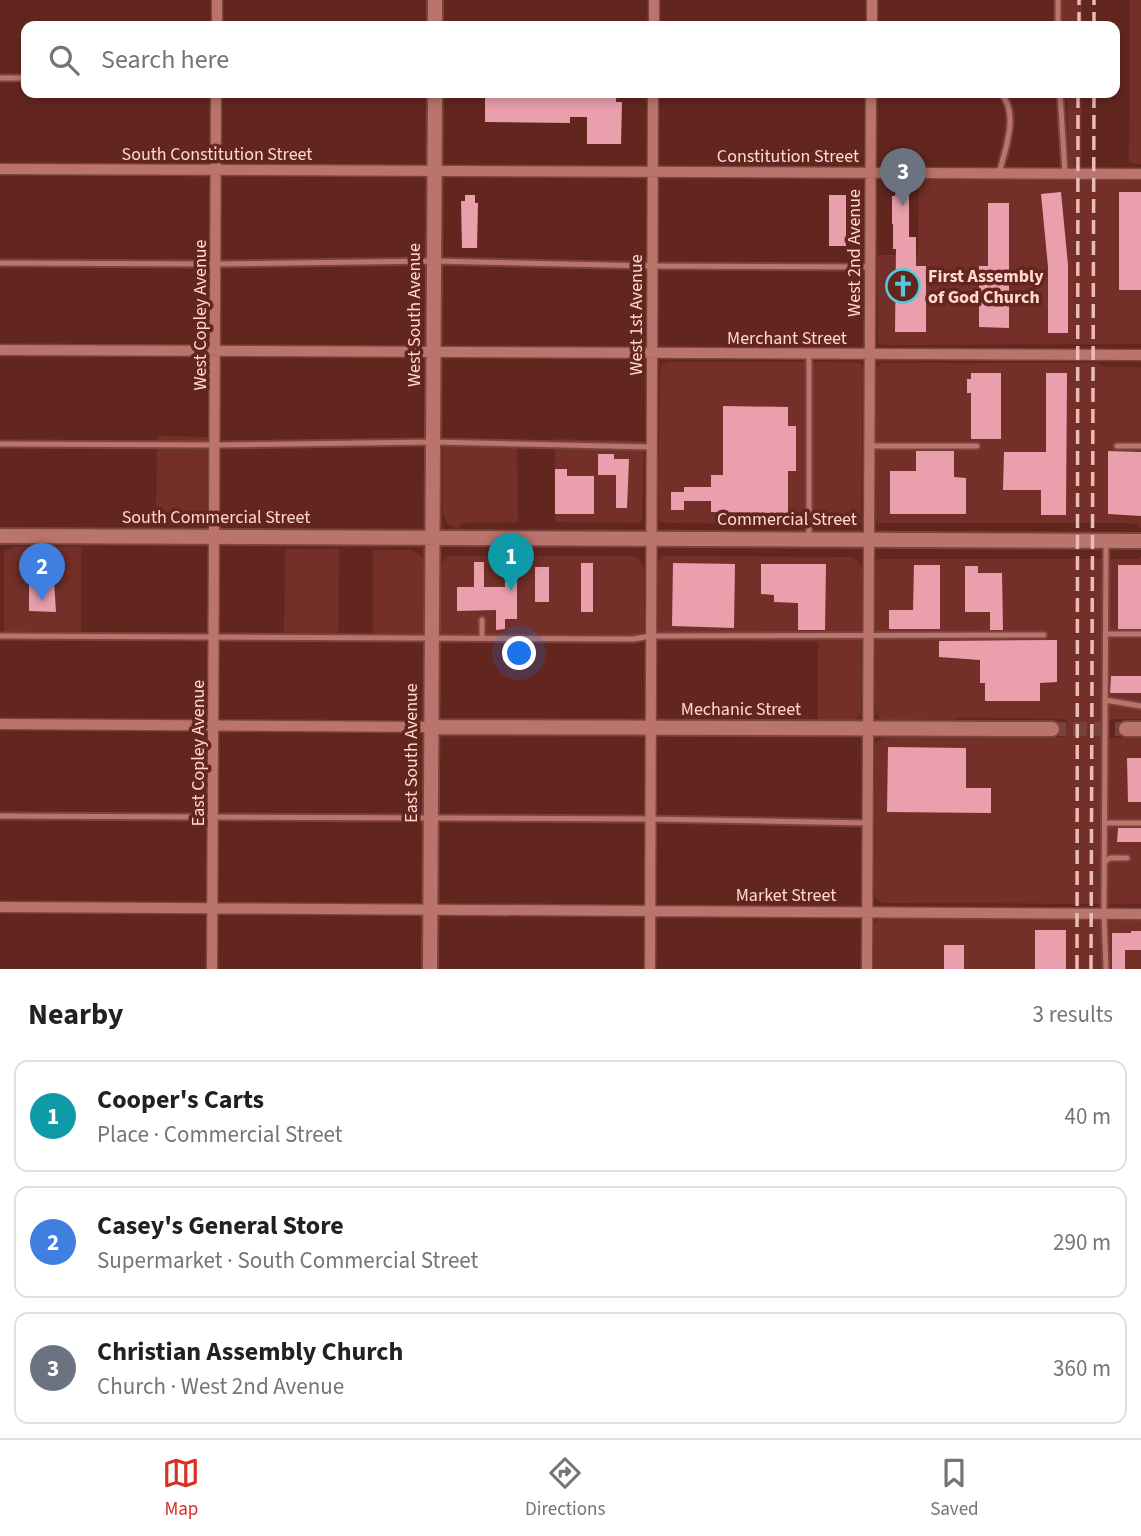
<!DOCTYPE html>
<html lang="en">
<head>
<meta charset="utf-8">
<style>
  body { margin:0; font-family:"Source Sans 3",sans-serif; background:#f2f2f2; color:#202124 }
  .you { position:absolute; left:520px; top:654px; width:24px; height:24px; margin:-18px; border:5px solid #fff; border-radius:50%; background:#1a73e8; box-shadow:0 0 0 10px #1a73e833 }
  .badge { display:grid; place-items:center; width:46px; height:46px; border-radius:50%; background:#d93025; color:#fff; font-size:23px; font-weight:700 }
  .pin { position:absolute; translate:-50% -58px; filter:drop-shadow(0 2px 4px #0008) }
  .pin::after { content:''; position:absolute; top:37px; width:24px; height:21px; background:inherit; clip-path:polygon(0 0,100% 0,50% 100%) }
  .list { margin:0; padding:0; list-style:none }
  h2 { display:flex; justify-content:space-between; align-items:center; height:91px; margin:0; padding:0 28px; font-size:30px }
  h2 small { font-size:23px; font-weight:400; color:#757577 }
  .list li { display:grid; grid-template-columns:46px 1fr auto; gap:21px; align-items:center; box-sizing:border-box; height:112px; margin:0 14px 14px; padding:0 14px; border:2px solid #e0e0e0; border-radius:14px }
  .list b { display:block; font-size:26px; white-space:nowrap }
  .list p { margin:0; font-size:23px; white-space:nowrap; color:#757577 }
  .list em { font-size:23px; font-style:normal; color:#757577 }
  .icon { flex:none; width:38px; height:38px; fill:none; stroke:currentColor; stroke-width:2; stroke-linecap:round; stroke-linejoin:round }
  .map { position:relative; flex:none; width:1141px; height:969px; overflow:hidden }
  .search { position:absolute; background:#fff; box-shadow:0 4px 10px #0003; left:21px; right:21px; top:21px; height:77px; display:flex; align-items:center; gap:18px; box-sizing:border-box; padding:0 24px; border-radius:14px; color:#757577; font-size:26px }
  .sheet { height:469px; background:#fff }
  nav { display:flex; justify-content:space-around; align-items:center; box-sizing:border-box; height:98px; border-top:2px solid #e0e0e0; background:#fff; font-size:19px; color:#757577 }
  nav a { display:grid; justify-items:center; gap:4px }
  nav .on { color:#d93025 }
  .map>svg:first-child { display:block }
</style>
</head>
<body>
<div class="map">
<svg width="1141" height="969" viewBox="0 0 1141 969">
  <rect width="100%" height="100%" fill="#63261f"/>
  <path fill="#732f28" d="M1061 0H1082V26H1063Z
    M1130 0H1141V164L1129 163Z
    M1067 93H1082V179L1141 180V344L882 345 878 342 877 255H918L919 178 1069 179Z
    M668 362H855L861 364 863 369 861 523 856 525 667 523 660 521 658 516 660 370 662 365Z
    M881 363H1098L1105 367H1141V529L1137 524 1123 523H878L875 519 876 370Z
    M157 436 209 437 207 511 206 519 200 524 156 525Z
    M443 438 517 439 518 522 462 523 458 529 447 523 443 512Z
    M555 439 644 441 642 521 638 523 555 522Z
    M12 547H81V637L4 636V552Z
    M285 549H339L338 640 284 639Z
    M373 550H410L418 553 423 558 424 640H373Z
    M448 556H633L639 558 644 570V641L440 640 441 566 444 559Z
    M662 556 851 557 858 561 863 570 861 715 853 721H818V642L658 640 657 563Z
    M1141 556V719H1104V738H1141V904L883 903 878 901 874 895 875 745 878 741 889 735 1066 737 1067 719 954 718V722H887L880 719 875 710V564L877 559H1137Z
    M885 916 1141 919V969H874V923L879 918Z"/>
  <path fill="#eaa0ac" d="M485 93H616V102H622L621 144H587V117H570V123L485 122Z
    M1061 192 1068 265V333H1048V267L1041 194Z
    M1119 192H1141V290H1119Z
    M895 194 909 196V237H916V266H926V332H895L896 249H893V224H892V196H895Z
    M465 195H475V203H478L477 248H462L461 201H465Z
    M829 195H846V246H829Z
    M988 203H1009V328L979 327V266H988Z
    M971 373H1001V439H971V393H967V379H971Z
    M1046 373H1067L1066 515H1041V490H1003L1004 452H1046Z
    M723 406 788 407V426H796V471H788V513L711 512V501H684V510H671V492H684V487H711V475H723Z
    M916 451H954V477L966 478V514H890V471H916Z
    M1108 451 1141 452V516L1108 514Z
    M598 454H614V459H629L627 508H616V475H598Z
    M555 469H567V476H594V514H555Z
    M474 562H484V587H505V563H517V619H505V629L496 630V610L457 611V587H474Z
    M581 563H593V612H581Z
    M673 563 735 564 734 628 672 626Z
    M761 564H826L825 630H798V603L774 602V595L761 594Z
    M29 565H53L56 612 29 611Z
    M914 565H940V629H889V610H913Z
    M1118 565H1141V629H1118Z
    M965 566H978V573H1002L1003 630H990V612H965Z
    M535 567H549V602H535Z
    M1057 640V682L1040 683V701H985V683H980V660L939 657V641Z
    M1111 676H1141V693H1110Z
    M888 747 966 748V788H991V813L887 812Z
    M1127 758H1141V802H1128Z
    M1118 828H1141V842H1117Z
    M1035 930H1066V969H1035Z
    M1131 931H1141V950H1125V969H1112V933H1131Z
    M944 945H964V969H944Z"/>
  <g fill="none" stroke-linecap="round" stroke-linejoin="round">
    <path stroke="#7a413a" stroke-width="14" stroke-dasharray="14 7" stroke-linecap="butt" d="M1052 729H1126"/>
    <g stroke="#79433f" stroke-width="9">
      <path id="lane" d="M1058 0V26
        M0 78H26
        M1060 93 1065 173
        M999 173C1005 151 1020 111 1000 93
        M0 263 215 264 434 261 652 266 870 267
        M0 444 215 445 433 442 651 447
        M869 446H977
        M1117 446H1141
        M809 539V354
        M1106 544 1104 914 1106 969
        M1106 634H1141
        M0 636 633 639 651 636 1044 635
        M482 638V620
        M1105 700 1141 706
        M0 816 650 819 868 823
        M1105 823H1141
        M1104 862 1110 858H1127"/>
    </g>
    <g stroke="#79433f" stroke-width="13">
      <path id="street" d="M217 26V0
        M654 26V0
        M872 26V0
        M0 169 1141 174
        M0 350 1141 355
        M0 724 431 727
        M0 907 1141 914
        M212 969 216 93
        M650 969 653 93
        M867 969 871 93"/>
    </g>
    <g stroke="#79433f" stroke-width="18">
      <path id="secondary" d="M435 26V0
        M0 536 1141 541
        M431 727 1052 729
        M1126 729H1141
        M430 969 435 93"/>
    </g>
    <use href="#lane" stroke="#ba746b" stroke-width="5"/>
    <use href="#street" stroke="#ba746b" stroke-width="10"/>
    <use href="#secondary" stroke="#ba746b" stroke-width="14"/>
    <path stroke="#e8bdb6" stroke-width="3.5" stroke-dasharray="14 7" stroke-linecap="butt" d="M1079 26V0
      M1094 26V0
      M1077 969 1078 93
      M1091 969 1094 93"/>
  </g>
  <defs>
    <g id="church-ring" transform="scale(1.75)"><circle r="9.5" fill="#63261f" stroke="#53cadc" stroke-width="1.5"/><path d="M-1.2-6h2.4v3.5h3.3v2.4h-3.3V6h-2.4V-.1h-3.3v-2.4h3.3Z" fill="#53cadc"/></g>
  </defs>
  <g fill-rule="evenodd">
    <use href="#church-ring" x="903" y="286"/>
  </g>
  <g text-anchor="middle" stroke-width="7" stroke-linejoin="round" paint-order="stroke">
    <g font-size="18" fill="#ffd8d1" stroke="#63261f">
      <text x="217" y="160">South Constitution Street</text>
      <text x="788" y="162">Constitution Street</text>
      <text transform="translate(854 253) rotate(-90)" y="6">West 2nd Avenue</text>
      <text transform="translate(200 315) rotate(-90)" y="6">West Copley Avenue</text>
      <text transform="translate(414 315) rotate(-90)" y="6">West South Avenue</text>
      <text transform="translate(636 315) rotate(-90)" y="6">West 1st Avenue</text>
      <text x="787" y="344">Merchant Street</text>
      <text x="216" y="523">South Commercial Street</text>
      <text x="787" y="525">Commercial Street</text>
      <text x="741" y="715">Mechanic Street</text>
      <text transform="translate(198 753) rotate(-90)" y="6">East Copley Avenue</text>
      <text transform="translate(411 753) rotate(-90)" y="6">East South Avenue</text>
      <text x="786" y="901">Market Street</text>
    </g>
    <g font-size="18" font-weight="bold" fill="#ffd8d1" stroke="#63261f" text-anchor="start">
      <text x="928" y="282">First Assembly<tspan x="928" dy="21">of God Church</tspan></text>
    </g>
  </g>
</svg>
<div class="you"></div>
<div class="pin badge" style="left:511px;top:591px;background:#0f9aa8">1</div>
<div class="pin badge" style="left:42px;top:601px;background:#3f7fe0">2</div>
<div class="pin badge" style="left:903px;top:206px;background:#6b7280">3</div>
<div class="search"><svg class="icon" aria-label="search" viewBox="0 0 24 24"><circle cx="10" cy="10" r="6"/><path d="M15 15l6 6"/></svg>Search here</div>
</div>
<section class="sheet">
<h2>Nearby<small>3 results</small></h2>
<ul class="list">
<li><span class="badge" style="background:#0f9aa8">1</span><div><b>Cooper's Carts</b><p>Place · Commercial Street</p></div><em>40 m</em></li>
<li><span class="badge" style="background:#3f7fe0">2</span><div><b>Casey's General Store</b><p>Supermarket · South Commercial Street</p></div><em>290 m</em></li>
<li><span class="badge" style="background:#6b7280">3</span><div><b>Christian Assembly Church</b><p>Church · West 2nd Avenue</p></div><em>360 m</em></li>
</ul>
</section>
<nav>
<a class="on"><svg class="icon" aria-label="map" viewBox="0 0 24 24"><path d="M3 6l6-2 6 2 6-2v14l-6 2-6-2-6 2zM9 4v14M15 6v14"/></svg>Map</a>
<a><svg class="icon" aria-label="directions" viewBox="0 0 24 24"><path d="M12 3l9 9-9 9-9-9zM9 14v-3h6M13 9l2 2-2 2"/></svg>Directions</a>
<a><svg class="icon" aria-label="saved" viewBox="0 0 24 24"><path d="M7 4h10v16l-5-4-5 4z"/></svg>Saved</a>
</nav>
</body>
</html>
